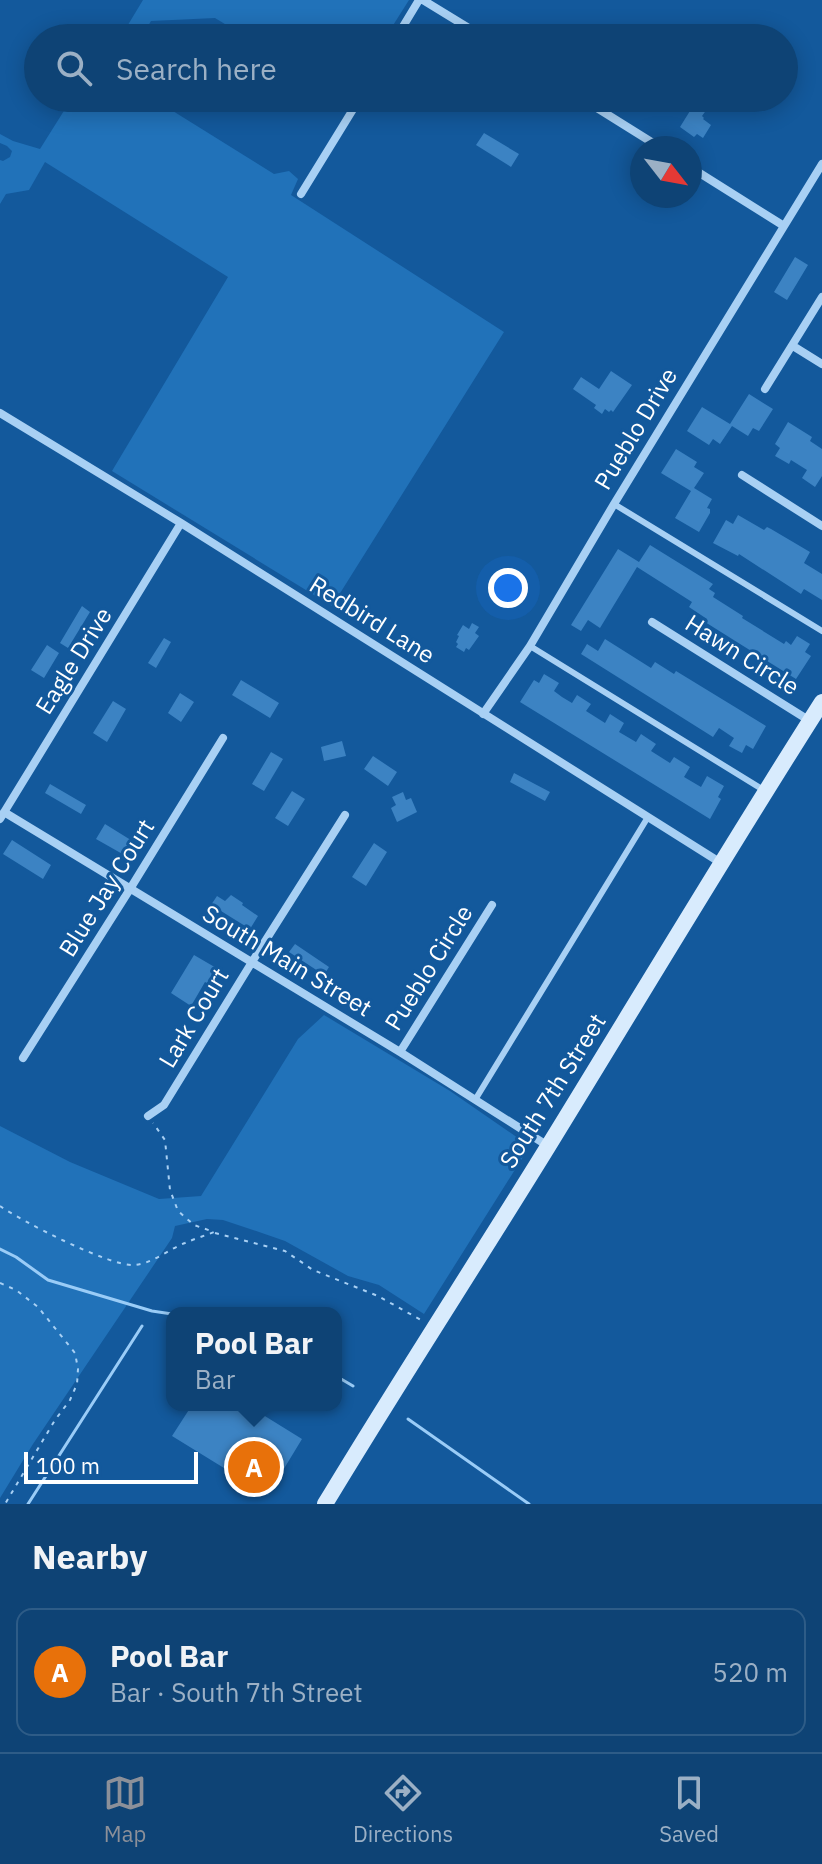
<!DOCTYPE html>
<html lang="en">
<head>
<meta charset="utf-8">
<style>
  body { margin:0; font-family:"IBM Plex Sans",sans-serif; background:#1c4e7d; color:#f1f3f6 }
  .compass { position:absolute; left:630px; top:136px; width:72px; height:72px; border-radius:50%; background:#0e4375; box-shadow:0 4px 20px #0003; rotate:121deg }
  .scale { position:absolute; left:24px; bottom:20px; width:174px; box-sizing:border-box; padding-left:8px; border:4px solid #fff; border-top:0; font-size:22px; line-height:28px; white-space:nowrap; color:#fff; -webkit-text-stroke:6px #13599c; paint-order:stroke }
  .you { position:absolute; left:508px; top:588px; width:28px; height:28px; margin:-20px; border:6px solid #fff; border-radius:50%; background:#1a73e8; box-shadow:0 0 0 12px #1a73e833 }
  .badge { display:grid; place-items:center; width:52px; height:52px; border-radius:50%; background:#8c9099; color:#fff; font-size:26px; font-weight:700 }
  .pin { position:absolute; translate:-50% -50%; border:4px solid #fff; box-shadow:0 2px 8px #0006 }
  .popup { position:absolute; left:166px; top:1307px; width:176px; height:104px; box-sizing:border-box; display:grid; place-content:center; border-radius:16px; background:#0e4375; filter:drop-shadow(0 2px 6px #0005); font-size:26px; white-space:nowrap; color:#9bb0c5 }
  .popup b { font-size:30px; color:#f1f3f6 }
  .popup::after { content:''; position:absolute; left:50%; top:100%; margin-left:-16px; border:16px solid transparent; border-top-color:#0e4375 }
  .list { margin:0; padding:0; list-style:none }
  h2 { display:flex; justify-content:space-between; align-items:center; height:104px; margin:0; padding:0 32px; font-size:34px }
  h2 small { font-size:26px; font-weight:400; color:#9bb0c5 }
  .list li { display:grid; grid-template-columns:52px 1fr auto; gap:24px; align-items:center; box-sizing:border-box; height:128px; margin:0 16px 16px; padding:0 16px; border:2px solid #2e5c87; border-radius:16px }
  .list b { display:block; font-size:30px; white-space:nowrap }
  .list p { margin:0; font-size:26px; white-space:nowrap; color:#9bb0c5 }
  .list em { font-size:26px; font-style:normal; color:#9bb0c5 }
  .icon { flex:none; width:44px; height:44px; fill:none; stroke:currentColor; stroke-width:2; stroke-linecap:round; stroke-linejoin:round }
  .map { position:relative; flex:none; width:822px; height:1504px; overflow:hidden }
  .search { position:absolute; background:#0e4375; box-shadow:0 4px 20px #0003; left:24px; right:24px; top:24px; height:88px; display:flex; align-items:center; gap:20px; box-sizing:border-box; padding:0 28px; border-radius:44px; color:#9bb0c5; font-size:30px }
  .sheet { height:248px; background:#0e4375 }
  nav { display:flex; justify-content:space-around; align-items:center; box-sizing:border-box; height:112px; border-top:2px solid #2e5c87; background:#0e4375; font-size:22px; color:#9bb0c5 }
  nav a { display:grid; justify-items:center; gap:4px }
  nav .on { color:#8c9099 }
  .map>svg:first-child { display:block }
</style>
</head>
<body>
<div class="map">
<svg width="822" height="1504" viewBox="0 0 822 1504">
  <rect width="100%" height="100%" fill="#13599c"/>
  <path fill="#2172b9" d="M143 0H409L385 38H248L215 18 151 21 141 38H120Z
    M72 98H152L274 174 289 171 298 179 291 195 504 332 332 606 112 471 228 277 45 162 29 190 6 194 0 204V160L3 161 10 157 12 151 7 146 0 143V134L13 141 40 149Z
    M324 1015 450 1091 518 1138 524 1148 523 1157 424 1314 379 1285 348 1276 285 1241 250 1229 223 1220 207 1219 175 1226 172 1238 33 1444 0 1498V1126L70 1162 159 1199 201 1196 298 1039Z"/>
  <g fill="none" stroke-linecap="round" stroke-linejoin="round">
    <path stroke="#9accf7" stroke-width="3" d="M0 1249 16 1257 48 1280 152 1311 172 1314
      M336 1376 353 1386
      M408 1419 529 1504
      M28 1504 142 1326"/>
  </g>
  <path fill="#3c83c3" d="M698 98H707L712 102 702 116 704 118 703 119 711 125 703 138 697 134 694 137 680 127Z
    M484 133 519 154 511 167 476 145Z
    M795 257 808 265 787 300 774 292Z
    M611 371 632 385 613 412 611 410 609 412 605 409 602 414 594 408 596 405 573 389 581 377 599 389Z
    M749 394 773 409 759 431 753 428 748 436 732 426 720 444 713 439 709 445 687 431 702 407 730 424Z
    M788 422 812 437 810 441 822 449V476L815 487 802 478 807 470 791 460 789 464 775 456 780 448 775 444Z
    M676 449 697 462 694 467 704 473 694 488 712 499 707 508 710 509V513L699 532 675 518 691 491 661 473Z
    M738 515 764 530 767 527 771 529 810 552 804 563 822 574V600L804 589 801 594 739 554 738 556 713 543 726 520 733 524Z
    M650 545 713 584 709 589 715 593 713 597 743 616 742 618 784 644 786 641 791 645 797 636 810 644 805 652 811 656 796 679 705 622 707 619 689 607 692 602 637 567 600 628 588 620 581 631 571 625 618 549 639 562Z
    M82 606 90 612 68 648 60 643Z
    M472 623 479 627 475 633 479 636 469 650 466 648 464 652 456 647 458 644 456 642 459 636 457 635 463 625 469 629Z
    M164 638 171 642 156 668 148 663Z
    M605 639 651 668 655 662 674 674 676 671 766 726 753 749 746 745 742 753 729 746 734 738 719 728 713 737 581 654 587 644 598 651Z
    M47 645 59 653 44 678 31 670Z
    M544 674 559 683 554 691 562 697 572 703 577 695 591 704 586 711 605 723 610 714 624 723 619 732 636 742 641 734 656 744 651 751 670 763 674 757 690 767 684 777 701 787 707 776 724 786 718 797 721 799 710 819 520 702 534 680 539 683Z
    M241 680 279 703 270 718 232 695Z
    M180 693 194 702 181 722 168 713Z
    M113 701 126 709 107 742 93 733Z
    M342 741 346 756 324 761 321 747Z
    M271 752 283 759 264 791 252 784Z
    M373 756 397 772 388 786 364 769Z
    M514 773 550 792 545 801 510 782Z
    M50 784 86 805 81 814 45 793Z
    M292 791 305 799 288 826 275 818Z
    M403 792 406 800 411 798 417 812 397 822 391 808 396 805 392 797Z
    M105 824 134 842 126 856 96 839Z
    M12 840 51 865 43 879 3 854Z
    M374 843 387 852 366 886 352 877Z
    M231 895 243 903 242 905 258 916 250 929 221 911 219 914 209 908 217 896 225 901Z
    M295 944 329 967 324 975 289 952Z
    M194 955 218 969 209 984 205 982 191 1006 171 993Z
    M192 1405H238L257 1417 260 1413 302 1439 268 1495 172 1436Z"/>
  <g fill="none" stroke-linecap="round" stroke-linejoin="round">
    <path stroke="#a8d0f4" stroke-width="2" stroke-dasharray="4 6" stroke-linecap="butt" d="M0 1206C21 1221 111 1267 134 1265 152 1264 169 1249 185 1243 194 1239 204 1236 214 1232L194 1225 178 1211 170 1190 165 1140 153 1123
      M215 1233 285 1251 313 1270 378 1296 421 1320
      M0 1283 16 1290 38 1307 75 1353 78 1369 77 1384 70 1400 55 1420 5 1504"/>
    <path stroke="#a8d0f4" stroke-width="6" d="M614 504 822 631
      M530 646 765 791
      M475 1100 648 817"/>
    <path stroke="#a8d0f4" stroke-width="8" d="M423 0 485 38
      M396 38 419 0
      M581 98 661 148
      M690 167 784 226
      M301 194 360 98
      M793 346 822 364
      M765 389 822 297
      M0 413 181 523 721 863
      M742 475 822 526
      M652 622 810 721
      M483 714 530 646 614 504 822 164
      M4 812 400 1052 548 1146
      M0 819 181 523
      M400 1052 492 905
      M23 1058 130 889 223 738
      M148 1116 164 1105 252 962 345 815"/>
    <path stroke="#d8ebfd" stroke-width="16" d="M325 1504C398 1383 475 1265 549 1145 640 997 729 848 822 702"/>
  </g>
  <g text-anchor="middle" stroke-width="6" stroke-linejoin="round" paint-order="stroke">
    <g font-size="24" fill="#fff" stroke="#13599c">
      <text transform="translate(636 429) rotate(-59)" y="8">Pueblo Drive</text>
      <text transform="translate(372 620) rotate(32)" y="8">Redbird Lane</text>
      <text transform="translate(742 655) rotate(32)" y="8">Hawn Circle</text>
      <text transform="translate(74 661) rotate(-58)" y="8">Eagle Drive</text>
      <text transform="translate(107 888) rotate(-58)" y="8">Blue Jay Court</text>
      <text transform="translate(287 961) rotate(31)" y="8">South Main Street</text>
      <text transform="translate(429 968) rotate(-58)" y="8">Pueblo Circle</text>
      <text transform="translate(194 1018) rotate(-59)" y="8">Lark Court</text>
      <text transform="translate(553 1091) rotate(-58)" y="8">South 7th Street</text>
    </g>
  </g>
</svg>
<svg class="compass" viewBox="-18 -18 36 36"><path d="M0-13l5 13h-10z" fill="#e53935"/><path d="M0 13l5-13h-10z" fill="#9bb0c5"/></svg>
<div class="scale">100 m</div>
<div class="you"></div>
<div class="pin badge" style="left:254px;top:1467px;background:#e8710a">A</div>
<div class="popup"><b>Pool Bar</b>Bar</div>
<div class="search"><svg class="icon" aria-label="search" viewBox="0 0 24 24"><circle cx="10" cy="10" r="6"/><path d="M15 15l6 6"/></svg>Search here</div>
</div>
<section class="sheet">
<h2>Nearby<small></small></h2>
<ul class="list">
<li><span class="badge" style="background:#e8710a">A</span><div><b>Pool Bar</b><p>Bar · South 7th Street</p></div><em>520 m</em></li>
</ul>
</section>
<nav>
<a class="on"><svg class="icon" aria-label="map" viewBox="0 0 24 24"><path d="M3 6l6-2 6 2 6-2v14l-6 2-6-2-6 2zM9 4v14M15 6v14"/></svg>Map</a>
<a><svg class="icon" aria-label="directions" viewBox="0 0 24 24"><path d="M12 3l9 9-9 9-9-9zM9 14v-3h6M13 9l2 2-2 2"/></svg>Directions</a>
<a><svg class="icon" aria-label="saved" viewBox="0 0 24 24"><path d="M7 4h10v16l-5-4-5 4z"/></svg>Saved</a>
</nav>
</body>
</html>
